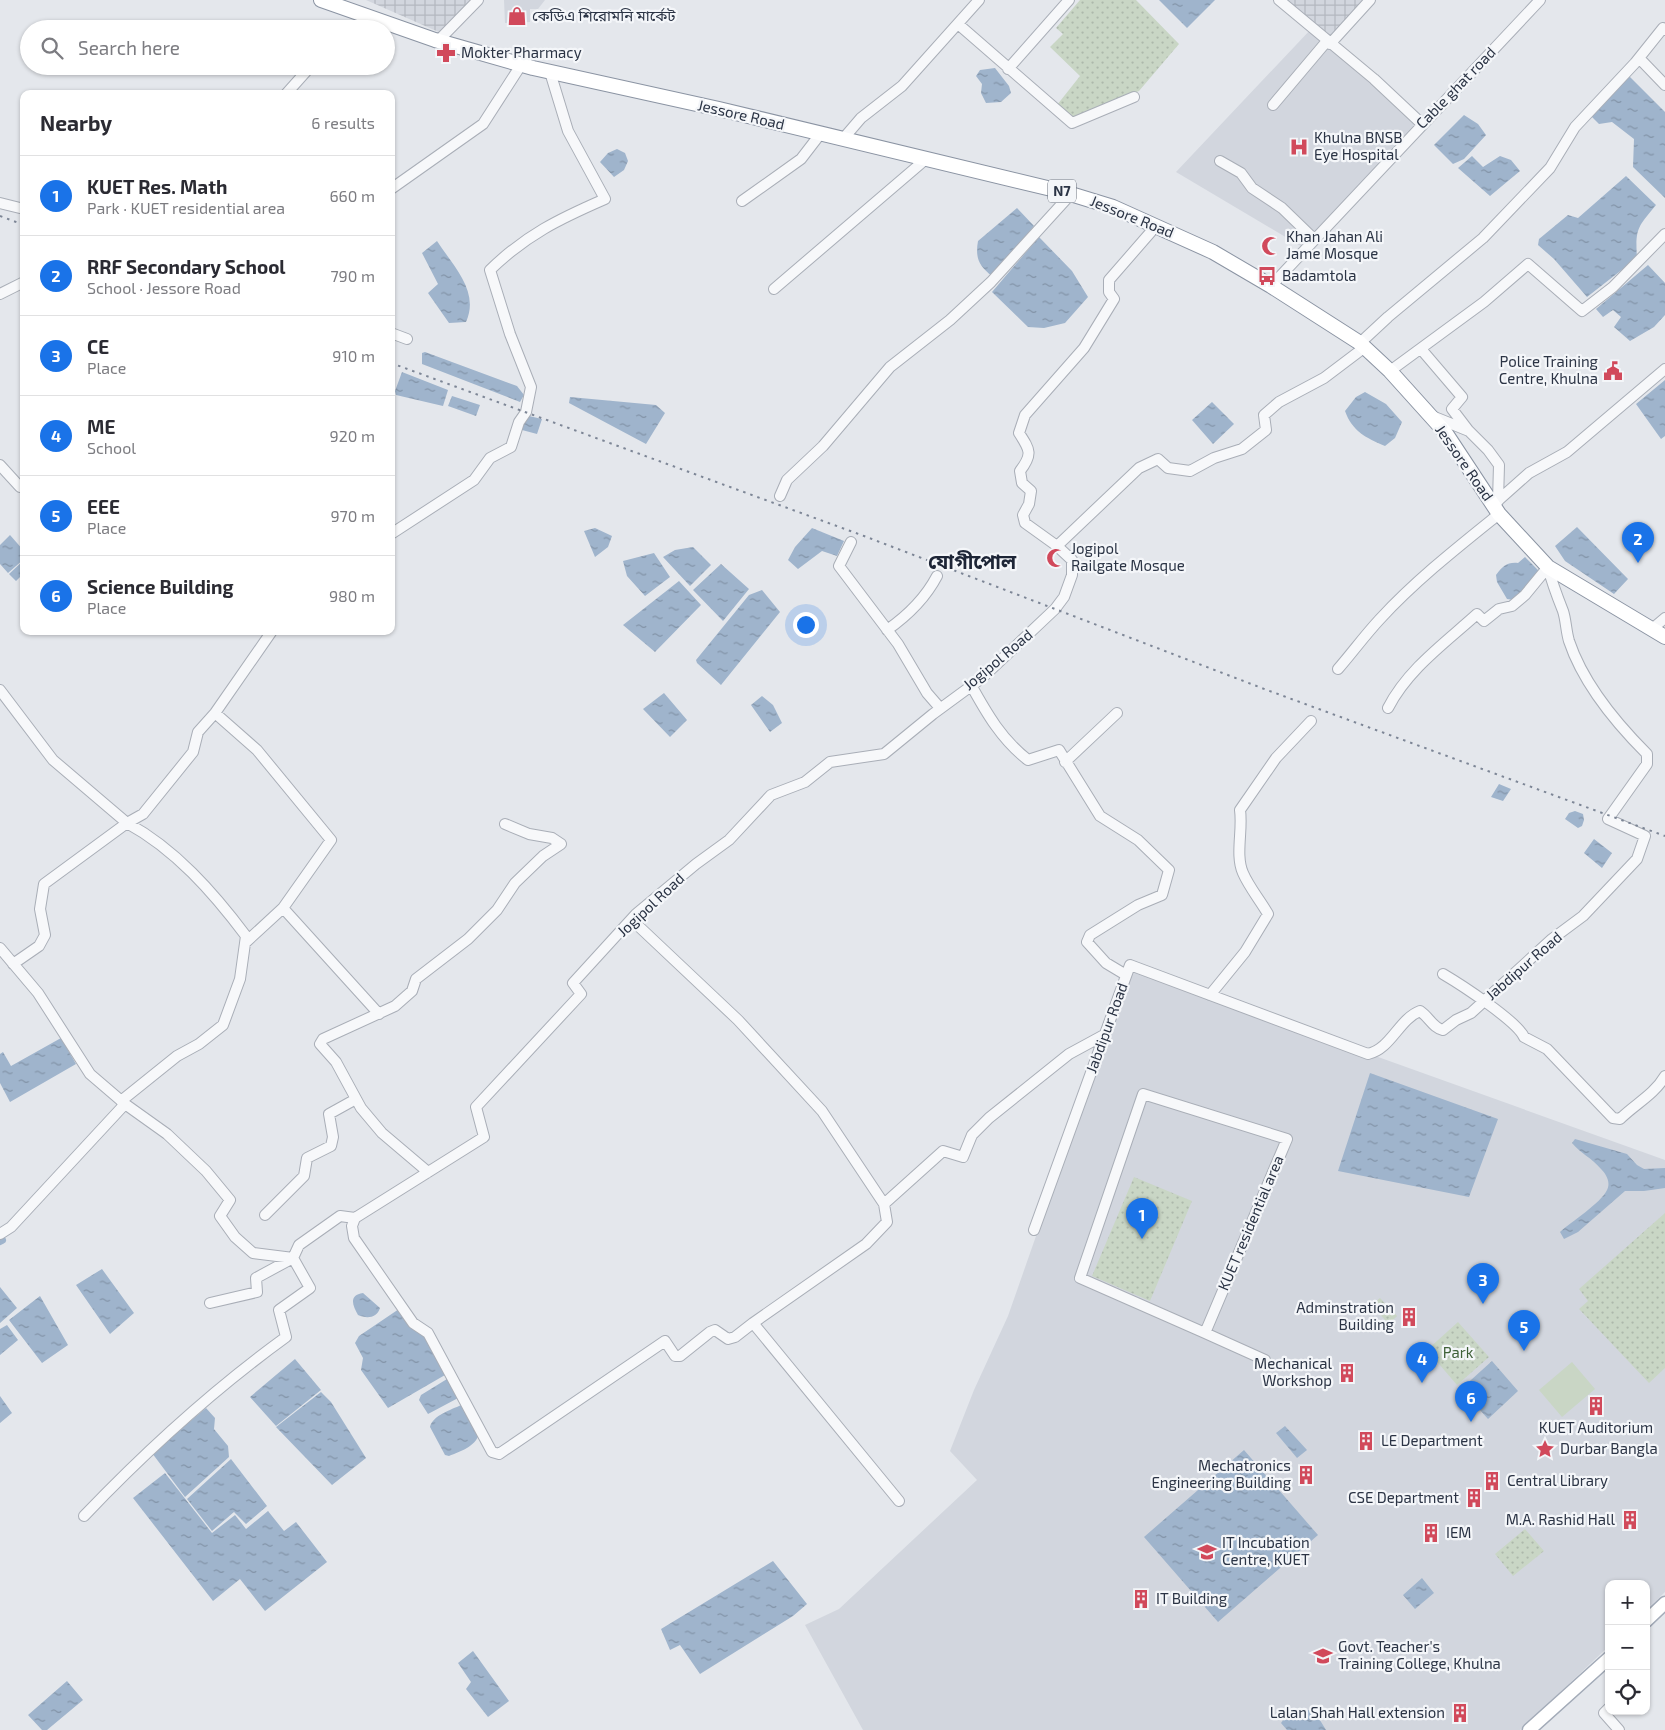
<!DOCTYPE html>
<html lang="en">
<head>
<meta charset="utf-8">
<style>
  body { margin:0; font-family:"Exo 2","Noto Sans Bengali",sans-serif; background:#f7f7f7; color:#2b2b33 }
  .controls { position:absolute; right:15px; bottom:15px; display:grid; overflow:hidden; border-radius:10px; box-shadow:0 1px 4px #0004 }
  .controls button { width:45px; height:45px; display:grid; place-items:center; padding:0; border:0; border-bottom:1px solid #e1e1e2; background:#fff; color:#2b2b33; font:25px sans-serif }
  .you { position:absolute; left:805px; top:624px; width:18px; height:18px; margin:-12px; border:4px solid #fff; border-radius:50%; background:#1a73e8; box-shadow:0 0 0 8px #1a73e833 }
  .badge { display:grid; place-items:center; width:32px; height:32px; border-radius:50%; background:#1a73e8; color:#fff; font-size:16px; font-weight:700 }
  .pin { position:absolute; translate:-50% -41px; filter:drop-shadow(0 1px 2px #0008) }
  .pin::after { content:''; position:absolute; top:26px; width:18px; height:15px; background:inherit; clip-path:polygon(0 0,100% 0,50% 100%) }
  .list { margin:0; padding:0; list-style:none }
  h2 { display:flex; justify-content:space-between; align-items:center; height:65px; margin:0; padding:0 20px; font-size:21px }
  h2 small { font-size:16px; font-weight:400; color:#7c7c81 }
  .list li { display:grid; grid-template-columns:32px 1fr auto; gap:15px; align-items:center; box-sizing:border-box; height:80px; padding:0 20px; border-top:1px solid #e1e1e2 }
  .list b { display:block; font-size:19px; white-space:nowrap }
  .list p { margin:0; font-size:16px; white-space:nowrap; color:#7c7c81 }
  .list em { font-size:16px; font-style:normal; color:#7c7c81 }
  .icon { flex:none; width:28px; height:28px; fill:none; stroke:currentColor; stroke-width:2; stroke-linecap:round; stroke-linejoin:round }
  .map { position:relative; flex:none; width:1665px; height:1730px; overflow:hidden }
  .search { position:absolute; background:#fff; box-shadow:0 1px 4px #0004; left:20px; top:20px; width:375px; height:55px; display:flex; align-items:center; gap:12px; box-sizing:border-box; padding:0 18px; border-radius:28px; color:#7c7c81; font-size:19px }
  .panel { position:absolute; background:#fff; box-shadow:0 1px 4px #0004; left:20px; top:90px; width:375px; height:545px; border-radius:10px }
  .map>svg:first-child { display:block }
</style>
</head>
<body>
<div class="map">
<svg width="1665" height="1730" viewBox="0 0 1665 1730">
  <defs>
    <pattern id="industrial-grid" width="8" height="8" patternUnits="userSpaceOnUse" patternTransform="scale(1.25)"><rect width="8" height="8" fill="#d2d6de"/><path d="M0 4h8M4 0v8" fill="none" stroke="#b4b8c0"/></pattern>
    <pattern id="park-dots" width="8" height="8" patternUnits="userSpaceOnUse" patternTransform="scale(1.25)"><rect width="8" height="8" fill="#c9d6c5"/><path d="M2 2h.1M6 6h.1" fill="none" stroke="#adb8ab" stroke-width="1.8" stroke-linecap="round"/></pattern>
    <pattern id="water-ripples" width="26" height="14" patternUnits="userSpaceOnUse" patternTransform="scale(1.25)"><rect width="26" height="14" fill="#9fb4cc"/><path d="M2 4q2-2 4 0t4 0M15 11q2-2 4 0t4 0" fill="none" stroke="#8293a7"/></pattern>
  </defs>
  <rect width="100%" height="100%" fill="#e4e7ec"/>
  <path fill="#d2d6de" d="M504 0H545L538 9H530V22L505 23Z
    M1312 28 1421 122 1304 248 1176 172Z
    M1130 968 1665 1160V1592L1646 1610V1584H1609V1646L1520 1730H863L805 1625 839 1609 977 1480 950 1451 974 1390 1008 1316Z"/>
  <path fill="url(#industrial-grid)" d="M366 0H470L441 33Z
    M1284 0H1374L1336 45Z"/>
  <path fill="#c9d6c5" d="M1572 1362 1595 1389 1562 1417 1539 1390Z"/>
  <path fill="url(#park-dots)" d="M1080 0H1136L1179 44 1139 91 1072 118 1057 105 1080 76 1050 47 1063 34 1056 28Z
    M1134 1177 1192 1201 1150 1301 1092 1276Z
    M1665 1213V1368L1649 1383 1579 1309 1588 1301 1579 1289Z
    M1380 1298 1397 1316 1389 1324 1371 1305Z
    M1458 1322 1489 1357 1457 1385 1427 1350Z
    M1525 1529 1544 1551 1513 1576 1495 1554Z"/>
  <path fill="url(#water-ripples)" d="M1159 0H1215L1187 28Z
    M995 68 1009 86 1011 93 1001 102 986 103 981 93 982 84 976 76 980 70Z
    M1627 74 1665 112V198L1633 167 1634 139 1612 122 1599 124 1591 116Z
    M1464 115 1478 124 1486 135 1464 159 1453 164 1434 145Z
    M617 149 625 153 628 161 624 170 614 177 600 162 608 153Z
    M1472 156 1483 167 1500 156 1511 160 1520 171 1490 196 1458 168Z
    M1626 176 1656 205C1638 227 1635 228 1637 258L1587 297 1554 259 1538 245 1539 239 1568 215 1578 218Z
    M1017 208 1034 226 992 276C979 266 975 258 978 241Z
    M1039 237 1072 271 1088 297 1065 323 1044 328 1028 327 992 292Z
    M437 241C453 266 480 291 466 322L449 323 428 293 438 284 422 253Z
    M1648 265 1665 283V315L1654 327 1630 341 1614 327 1621 317 1613 310 1603 317 1596 309Z
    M425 352 517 386 524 395 520 402 422 364V353Z
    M402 372 448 390 443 406 396 395 395 391Z
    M1665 380V436L1661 439 1636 404Z
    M1365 392 1386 404 1402 422 1395 438 1385 446C1366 438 1352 431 1345 411L1356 397Z
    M452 396 480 405 476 416 448 406Z
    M570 397 656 405 665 413 646 444 569 403Z
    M1212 402 1234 424 1213 444 1192 420Z
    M529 416 542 419 537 434 522 430 521 427Z
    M1577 527 1628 579 1614 594 1565 561 1555 546Z
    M595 528 612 536 608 547 595 557 584 531Z
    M812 528 844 541 837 556 822 551 798 569 788 560 795 547Z
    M10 535 24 551V559L8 573 0 564V545Z
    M693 547 711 565 690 586 663 557 675 550Z
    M654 553 670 577 645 596 627 576 623 561Z
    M1525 557 1540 572 1514 600 1507 599 1497 582 1496 575C1503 566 1507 562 1518 563Z
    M24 560V579L21 576 16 581 9 574Z
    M721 564 749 589 723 621 693 590Z
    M679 581 701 605 655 652 623 625Z
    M762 590 780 612 721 685 697 663 696 660 749 595Z
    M664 693 687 720 670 737 643 709Z
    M762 696 773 705 782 723 770 732 751 705Z
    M1499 784 1511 789 1503 801 1491 797Z
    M1575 811 1583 814 1584 820 1582 826 1578 828 1565 819 1569 813Z
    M1594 839 1612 853 1602 868 1584 853Z
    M61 1038 76 1064 10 1102 0 1083V1054L3 1052 11 1066Z
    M1370 1073 1498 1119 1469 1197 1338 1171Z
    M1575 1139 1627 1154 1637 1165 1644 1169 1665 1168V1188L1644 1191H1625L1578 1232 1564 1239 1560 1232C1571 1222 1601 1203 1607 1190 1611 1182 1606 1174 1601 1169 1592 1158 1580 1153 1572 1143Z
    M102 1269 134 1313 110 1334 76 1285Z
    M0 1287 17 1308 0 1323Z
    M363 1293 380 1308C377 1318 367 1319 358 1315 352 1305 349 1295 363 1293Z
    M40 1296 68 1345 42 1363 9 1320Z
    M399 1309 427 1336 445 1375 388 1408 361 1370 363 1358 355 1343 359 1336Z
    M7 1325 18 1340 0 1355V1329Z
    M295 1359 321 1390 276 1426 250 1397Z
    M1492 1361 1518 1391 1488 1419 1461 1389Z
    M447 1379 460 1397 428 1414 419 1400 421 1395Z
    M321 1392 331 1402 366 1458 332 1485 276 1427Z
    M0 1396 12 1413 0 1423Z
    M461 1405 479 1434C475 1447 461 1451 449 1456L445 1455 430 1427C433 1415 451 1410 461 1405Z
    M206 1408 215 1418 214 1429 228 1446 229 1457 185 1497 152 1453Z
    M1285 1426 1307 1450 1297 1458 1276 1433Z
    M1244 1450 1318 1535 1218 1622 1144 1537Z
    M231 1459 267 1506 246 1524 234 1512 212 1531 187 1499Z
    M165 1473 212 1533 235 1515 246 1529 268 1511 284 1531 296 1522 327 1562 265 1611 240 1579 213 1601 133 1498Z
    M773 1561 807 1604 793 1616 700 1674 680 1645 670 1650 661 1629Z
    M1422 1578 1434 1593 1415 1609 1403 1595Z
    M473 1651 509 1701 488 1717 466 1689 471 1682 458 1663Z
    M67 1681 83 1700 47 1730H42L28 1715Z
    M1301 1708 1315 1712 1326 1730H1287L1281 1723 1287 1715Z"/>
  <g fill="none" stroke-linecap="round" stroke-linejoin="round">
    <path stroke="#9fb4cc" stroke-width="8" d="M0 1241 2 1240"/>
    <g stroke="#a9aeb7" stroke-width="12">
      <path id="minor" d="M1279 0 1374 79 1422 124
        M958 24 1072 123 1134 97
        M361 29 371 18
        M438 41 478 0
        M1330 44 1370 0
        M1639 58 1665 85
        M1008 69 1069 0
        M286 94 311 66
        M1273 105 1327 41
        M843 139 861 118 902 86 979 0
        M1220 161 1241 173 1252 188 1282 208 1314 239
        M391 189 483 124 521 65
        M742 201 801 159 821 133
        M0 203 24 209
        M1271 286 1540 0
        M774 289 926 159
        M0 294 24 282
        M391 333 407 339
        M1360 343 1388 317 1483 238 1550 168 1575 127 1635 63 1663 28 1665 30
        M1421 349 1462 397 1452 409 1468 430
        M1390 371 1484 302 1528 264 1582 311 1613 287 1665 234
        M1432 416 1469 431 1488 450 1499 465 1498 501
        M0 465 20 487 24 486
        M780 496 787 480 823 446 890 367 950 320 991 282 1071 194
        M1493 505 1529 473 1567 452 1665 369
        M391 534 474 480 490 458 511 447 519 422 526 412 531 387 510 334 490 270C526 235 559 219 605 199L568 131 550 72
        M851 542 839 566 898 644 927 693 940 708
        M1057 546 1025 523 1023 515 1029 504 1031 491 1022 483 1020 471C1033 454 1030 450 1019 433L1025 415 1084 348 1114 299 1109 292V280L1156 226
        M1652 629 1665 618
        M887 630C907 616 926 597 937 576
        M1338 669C1352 653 1365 635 1380 619 1416 580 1458 547 1499 514
        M971 685C987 714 1002 740 1028 760L1059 750 1100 816 1138 840 1169 870 1162 895 1138 905 1090 935 1087 942 1106 963 1126 975
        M0 690 53 760 127 823 143 814 193 752 198 732 215 713 272 631
        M215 713 257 750 331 840 283 908
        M1065 762 1117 713
        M632 920 738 1020 822 1111 884 1204 943 1151 963 1157 972 1135 989 1118 1069 1054 1104 1035
        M245 943 283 908 379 1014
        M0 948 38 993 90 1074 125 1104 167 1134 206 1171 230 1200 220 1216 235 1237 253 1253 293 1258 299 1245 340 1216 355 1218 484 1137 476 1107 581 994 573 983 636 914 696 864 729 840 771 795 805 782 830 762 884 754 933 714 982 678 1055 609 1064 597 1072 575V560L1057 546 1139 468 1158 459 1168 468 1190 471 1214 458 1242 449 1266 430 1264 415 1279 402 1324 378 1365 347
        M13 964 39 946 45 935 40 909 44 884 127 823C175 849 213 892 246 936L240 979 223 1025 199 1044 177 1056 121 1101
        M1443 974C1460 984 1517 1021 1524 1037L1547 1049 1613 1118 1620 1119C1635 1104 1654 1095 1665 1076
        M1210 995 1245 952 1268 914C1260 900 1249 887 1243 873 1235 855 1243 830 1240 810L1276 758 1311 721
        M1143 1094 1287 1139 1205 1333 1080 1278Z
        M428 1172 382 1133 361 1108 336 1062 320 1044 323 1039 395 1006 412 991 416 979 468 939 497 910 515 883 543 856 561 844 552 838 529 834 505 824
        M265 1215 304 1176 307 1158 331 1146 333 1137 329 1114 356 1099
        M355 1218 352 1226 354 1238 413 1323 428 1333 492 1452 499 1454 665 1341 675 1356H680L710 1332 715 1330 728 1339 735 1337 753 1323 899 1501
        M1034 1230 1130 965 1368 1054C1391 1049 1399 1019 1420 1011 1429 1017 1433 1028 1443 1030L1456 1020 1471 1013 1552 939 1583 916 1637 859 1645 836 1608 819 1647 764V754C1616 723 1583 683 1569 641 1566 631 1566 620 1563 611 1557 596 1552 583 1548 567L1525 595 1512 606 1499 609 1484 621 1477 614C1445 643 1408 669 1388 708
        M0 1234 11 1227 125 1104
        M753 1323 866 1244 887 1222 884 1204
        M1205 1333 1265 1360
        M84 1516C146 1451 213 1390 286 1337L279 1310 310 1288 293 1258 256 1278 257 1292 210 1303
        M1609 1708 1604 1713 1619 1730"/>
    </g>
    <g stroke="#a3abb8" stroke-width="15">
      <path id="major" d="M1646 1621 1665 1603
        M1529 1730 1609 1658"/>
    </g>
    <g stroke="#8b94a3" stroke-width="16">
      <path id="highway" d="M321 0 435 40 533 68 719 109 1064 192 1113 207 1213 252 1271 286 1360 343 1390 371 1445 432 1499 514 1548 567 1665 637"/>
    </g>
    <use href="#minor" stroke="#f7f8fa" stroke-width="10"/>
    <use href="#major" stroke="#fff" stroke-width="12"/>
    <use href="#highway" stroke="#fff" stroke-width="14"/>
    <path stroke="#7d8696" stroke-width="2" stroke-dasharray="2.5 5" stroke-linecap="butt" d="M0 216 24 225
      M391 363 864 536 1267 690 1665 836"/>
  </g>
  <defs>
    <g id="shop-bare" transform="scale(1.5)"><path d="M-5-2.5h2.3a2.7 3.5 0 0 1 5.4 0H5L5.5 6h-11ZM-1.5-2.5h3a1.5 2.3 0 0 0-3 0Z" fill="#d1495b" stroke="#f4f6f9" stroke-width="2.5" paint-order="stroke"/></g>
    <g id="pharmacy-bare" transform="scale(1.5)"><path d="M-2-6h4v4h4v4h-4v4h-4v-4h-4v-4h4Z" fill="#d1495b" stroke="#f4f6f9" stroke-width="2.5" paint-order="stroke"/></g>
    <g id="hospital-bare" transform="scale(1.5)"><path d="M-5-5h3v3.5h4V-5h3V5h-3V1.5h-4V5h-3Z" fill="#d1495b" stroke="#f4f6f9" stroke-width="2.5" paint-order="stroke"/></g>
    <g id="mosque-bare" transform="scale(1.5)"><path d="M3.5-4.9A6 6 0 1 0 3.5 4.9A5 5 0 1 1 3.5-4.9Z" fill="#d1495b" stroke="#f4f6f9" stroke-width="2.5" paint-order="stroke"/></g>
    <g id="bus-bare" transform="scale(1.5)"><path d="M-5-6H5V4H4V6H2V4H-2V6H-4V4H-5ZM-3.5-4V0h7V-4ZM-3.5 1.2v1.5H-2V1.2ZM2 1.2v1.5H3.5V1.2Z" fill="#d1495b" stroke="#f4f6f9" stroke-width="2.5" paint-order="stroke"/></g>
    <g id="civic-bare" transform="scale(1.5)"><path d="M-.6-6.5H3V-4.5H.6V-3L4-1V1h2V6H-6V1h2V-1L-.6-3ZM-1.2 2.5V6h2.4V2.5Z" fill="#d1495b" stroke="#f4f6f9" stroke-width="2.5" paint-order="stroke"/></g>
    <g id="building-bare" transform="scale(1.5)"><path d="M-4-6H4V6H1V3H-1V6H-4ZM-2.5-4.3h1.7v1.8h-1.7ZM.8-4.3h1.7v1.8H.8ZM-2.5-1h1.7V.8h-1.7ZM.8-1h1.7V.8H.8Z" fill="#d1495b" stroke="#f4f6f9" stroke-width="2.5" paint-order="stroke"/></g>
    <g id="sight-bare" transform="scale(1.5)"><path d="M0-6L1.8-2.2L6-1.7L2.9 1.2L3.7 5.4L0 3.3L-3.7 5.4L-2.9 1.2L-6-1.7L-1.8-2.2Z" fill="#d1495b" stroke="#f4f6f9" stroke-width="2.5" paint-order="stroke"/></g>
    <g id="university-bare" transform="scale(1.5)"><path d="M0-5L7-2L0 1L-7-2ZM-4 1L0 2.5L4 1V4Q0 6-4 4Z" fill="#d1495b" stroke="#f4f6f9" stroke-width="2.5" paint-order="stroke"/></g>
  </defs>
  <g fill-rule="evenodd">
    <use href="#shop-bare" x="517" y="16"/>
    <use href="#pharmacy-bare" x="446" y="53"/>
    <use href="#hospital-bare" x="1299" y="147"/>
    <use href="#mosque-bare" x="1271" y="246"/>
    <use href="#bus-bare" x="1267" y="276"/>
    <use href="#civic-bare" x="1613" y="371"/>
    <use href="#mosque-bare" x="1056" y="558"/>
    <use href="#building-bare" x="1409" y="1317"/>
    <use href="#building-bare" x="1347" y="1373"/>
    <use href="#building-bare" x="1596" y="1406"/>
    <use href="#building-bare" x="1366" y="1441"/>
    <use href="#sight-bare" x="1545" y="1449"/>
    <use href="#building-bare" x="1306" y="1475"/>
    <use href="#building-bare" x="1492" y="1481"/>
    <use href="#building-bare" x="1474" y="1498"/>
    <use href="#building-bare" x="1630" y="1520"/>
    <use href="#building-bare" x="1431" y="1533"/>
    <use href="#university-bare" x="1207" y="1552"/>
    <use href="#building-bare" x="1141" y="1599"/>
    <use href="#university-bare" x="1323" y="1656"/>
    <use href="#building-bare" x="1460" y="1713"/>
  </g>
  <g text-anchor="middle" stroke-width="4.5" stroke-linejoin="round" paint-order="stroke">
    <rect fill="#f4f6f9" stroke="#676e7b" stroke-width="1" x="1048" y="179.5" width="28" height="23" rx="4"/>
    <g font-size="14" font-weight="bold" fill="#2b3445">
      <text x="1062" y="196">N7</text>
    </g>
    <g font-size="15" fill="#2b3445" stroke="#f4f6f9" text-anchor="start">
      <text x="532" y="21">কেডিএ শিরোমনি মার্কেট</text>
      <text x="461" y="58">Mokter Pharmacy</text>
      <text x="1314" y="143">Khulna BNSB<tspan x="1314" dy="17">Eye Hospital</tspan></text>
      <text x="1286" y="242">Khan Jahan Ali<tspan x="1286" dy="17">Jame Mosque</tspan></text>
      <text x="1282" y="281">Badamtola</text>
      <text x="1598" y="367" text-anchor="end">Police Training<tspan x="1598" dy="17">Centre, Khulna</tspan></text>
      <text x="1071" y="554">Jogipol<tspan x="1071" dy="17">Railgate Mosque</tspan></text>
      <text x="1394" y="1313" text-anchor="end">Adminstration<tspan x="1394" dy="17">Building</tspan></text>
      <text x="1332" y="1369" text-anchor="end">Mechanical<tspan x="1332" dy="17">Workshop</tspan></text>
      <text x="1596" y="1433" text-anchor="middle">KUET Auditorium</text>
      <text x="1381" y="1446">LE Department</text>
      <text x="1560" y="1454">Durbar Bangla</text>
      <text x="1291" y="1471" text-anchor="end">Mechatronics<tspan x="1291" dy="17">Engineering Building</tspan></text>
      <text x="1507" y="1486">Central Library</text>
      <text x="1459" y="1503" text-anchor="end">CSE Department</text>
      <text x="1615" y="1525" text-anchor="end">M.A. Rashid Hall</text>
      <text x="1446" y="1538">IEM</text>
      <text x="1222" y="1548">IT Incubation<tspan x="1222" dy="17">Centre, KUET</tspan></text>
      <text x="1156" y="1604">IT Building</text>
      <text x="1338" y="1652">Govt. Teacher's<tspan x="1338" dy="17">Training College, Khulna</tspan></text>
      <text x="1445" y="1718" text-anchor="end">Lalan Shah Hall extension</text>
    </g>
    <g font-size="15" fill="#2b3445" stroke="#f4f6f9">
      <text transform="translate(1456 88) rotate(-46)" y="5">Cable ghat road</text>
      <text transform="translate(741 115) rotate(13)" y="5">Jessore Road</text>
      <text transform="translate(1132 217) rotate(22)" y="5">Jessore Road</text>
      <text transform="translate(1464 463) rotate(55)" y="5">Jessore Road</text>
      <text transform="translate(998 660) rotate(-40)" y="5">Jogipol Road</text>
      <text transform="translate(651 905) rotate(-43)" y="5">Jogipol Road</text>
      <text transform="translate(1524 966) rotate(-41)" y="5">Jabdipur Road</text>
      <text transform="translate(1107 1028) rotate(-70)" y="5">Jabdipur Road</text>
      <text transform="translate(1251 1223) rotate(-67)" y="5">KUET residential area</text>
    </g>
    <g font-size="15" fill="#3f6138" stroke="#f4f6f9">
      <text x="1458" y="1358">Park</text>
    </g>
    <g font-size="20" font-weight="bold" fill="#1d2536" stroke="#f4f6f9">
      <text x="972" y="569">যোগীপোল</text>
    </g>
  </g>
</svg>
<div class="controls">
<button>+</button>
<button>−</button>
<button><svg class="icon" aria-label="locate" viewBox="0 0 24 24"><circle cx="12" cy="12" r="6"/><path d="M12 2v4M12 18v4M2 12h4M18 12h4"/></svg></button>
</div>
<div class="you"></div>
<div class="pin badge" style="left:1142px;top:1239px">1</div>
<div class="pin badge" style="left:1638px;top:563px">2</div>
<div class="pin badge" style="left:1483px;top:1304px">3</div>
<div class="pin badge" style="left:1422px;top:1383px">4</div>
<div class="pin badge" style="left:1524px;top:1351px">5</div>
<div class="pin badge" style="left:1471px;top:1422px">6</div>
<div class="search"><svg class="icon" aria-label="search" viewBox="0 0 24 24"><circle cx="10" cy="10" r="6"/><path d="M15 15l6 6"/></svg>Search here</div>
<section class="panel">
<h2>Nearby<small>6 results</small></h2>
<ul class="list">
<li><span class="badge">1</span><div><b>KUET Res. Math</b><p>Park · KUET residential area</p></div><em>660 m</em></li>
<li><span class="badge">2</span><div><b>RRF Secondary School</b><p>School · Jessore Road</p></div><em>790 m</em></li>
<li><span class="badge">3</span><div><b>CE</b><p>Place</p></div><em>910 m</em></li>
<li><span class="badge">4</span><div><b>ME</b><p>School</p></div><em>920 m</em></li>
<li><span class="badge">5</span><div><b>EEE</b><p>Place</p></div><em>970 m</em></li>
<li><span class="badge">6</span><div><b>Science Building</b><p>Place</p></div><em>980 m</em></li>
</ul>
</section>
</div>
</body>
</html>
